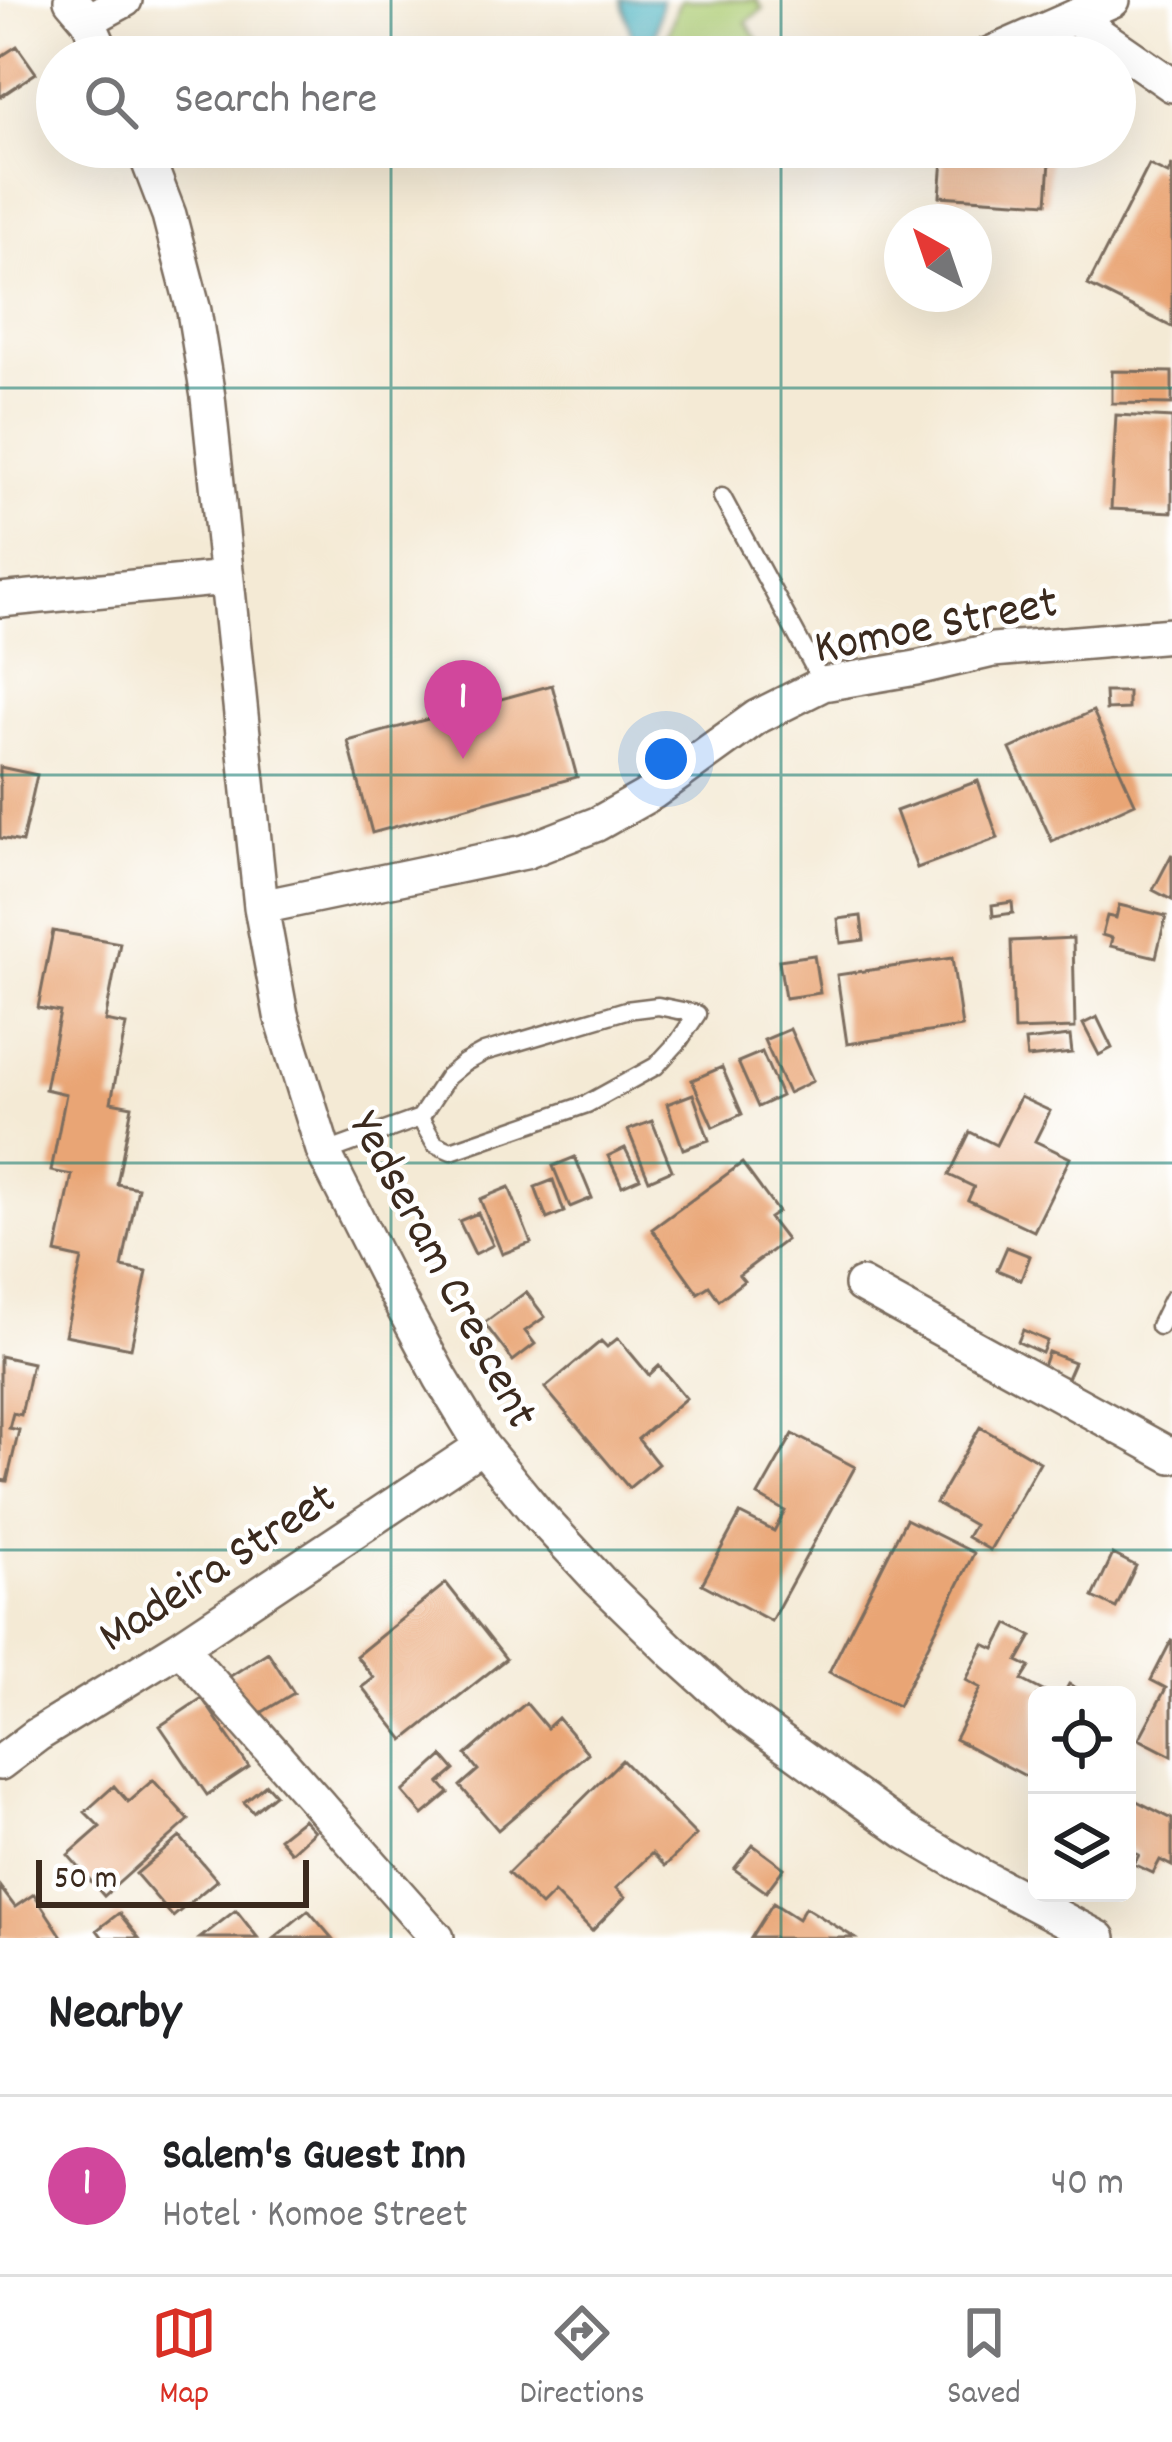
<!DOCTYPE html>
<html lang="en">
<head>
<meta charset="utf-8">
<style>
  body { margin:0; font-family:Dekko,sans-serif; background:#f6f6f6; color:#202124 }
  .controls { position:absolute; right:36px; bottom:36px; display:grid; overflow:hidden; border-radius:18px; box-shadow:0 12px 48px #0002 }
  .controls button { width:108px; height:108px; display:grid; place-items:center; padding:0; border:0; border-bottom:3px solid #e0e0e0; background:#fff; color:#202124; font:60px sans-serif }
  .compass { position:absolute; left:884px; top:204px; width:108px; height:108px; border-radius:50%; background:#fff; box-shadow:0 12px 48px #0002; rotate:320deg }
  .scale { position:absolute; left:36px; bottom:30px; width:273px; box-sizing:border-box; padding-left:12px; border:6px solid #3b2a1e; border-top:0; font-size:33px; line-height:42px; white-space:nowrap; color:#3b2a1e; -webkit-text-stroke:9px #fff; paint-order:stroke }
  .you { position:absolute; left:666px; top:759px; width:42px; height:42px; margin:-30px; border:9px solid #fff; border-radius:50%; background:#1a73e8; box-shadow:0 0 0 18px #1a73e833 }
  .badge { display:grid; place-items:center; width:78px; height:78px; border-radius:50%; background:#d93025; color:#fff; font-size:39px; font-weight:700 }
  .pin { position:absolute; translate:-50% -99px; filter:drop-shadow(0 3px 6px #0008) }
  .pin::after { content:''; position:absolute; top:63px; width:42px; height:36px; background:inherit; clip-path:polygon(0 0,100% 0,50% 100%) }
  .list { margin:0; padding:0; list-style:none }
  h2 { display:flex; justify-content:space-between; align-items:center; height:156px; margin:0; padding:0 48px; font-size:51px }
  h2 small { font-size:39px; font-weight:400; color:#757577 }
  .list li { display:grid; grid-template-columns:78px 1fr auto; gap:36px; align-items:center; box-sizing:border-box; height:180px; padding:0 48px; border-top:3px solid #e0e0e0 }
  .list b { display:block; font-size:45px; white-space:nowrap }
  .list p { margin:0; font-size:39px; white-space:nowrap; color:#757577 }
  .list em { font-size:39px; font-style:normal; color:#757577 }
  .icon { flex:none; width:66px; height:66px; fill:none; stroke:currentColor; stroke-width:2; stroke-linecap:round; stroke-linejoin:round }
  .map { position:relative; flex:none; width:1172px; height:1938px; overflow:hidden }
  .search { position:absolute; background:#fff; box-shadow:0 12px 48px #0002; left:36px; right:36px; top:36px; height:132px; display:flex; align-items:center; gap:30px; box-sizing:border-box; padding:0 42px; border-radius:66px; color:#757577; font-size:45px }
  .sheet { height:336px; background:#fff }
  nav { display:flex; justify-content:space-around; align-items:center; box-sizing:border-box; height:168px; border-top:3px solid #e0e0e0; background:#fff; font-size:33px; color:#757577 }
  nav a { display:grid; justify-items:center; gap:6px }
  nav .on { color:#d93025 }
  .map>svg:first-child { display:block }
</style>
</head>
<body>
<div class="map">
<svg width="1172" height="1938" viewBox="0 0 1172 1938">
  <rect width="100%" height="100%" fill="#fff"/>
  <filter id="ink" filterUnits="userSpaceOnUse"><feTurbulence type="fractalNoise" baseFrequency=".00833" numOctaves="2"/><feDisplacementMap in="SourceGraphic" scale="24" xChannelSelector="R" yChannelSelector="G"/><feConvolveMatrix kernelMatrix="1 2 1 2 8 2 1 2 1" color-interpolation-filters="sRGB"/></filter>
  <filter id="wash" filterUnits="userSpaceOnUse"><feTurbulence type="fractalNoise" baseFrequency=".004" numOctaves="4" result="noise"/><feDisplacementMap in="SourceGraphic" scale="48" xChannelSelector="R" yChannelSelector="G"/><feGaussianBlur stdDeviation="2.7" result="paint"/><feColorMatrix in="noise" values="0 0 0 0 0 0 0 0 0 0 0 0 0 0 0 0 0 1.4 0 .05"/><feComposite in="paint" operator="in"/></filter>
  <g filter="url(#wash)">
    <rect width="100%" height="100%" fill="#f4ead5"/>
    <path fill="#aece75" stroke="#747c4a" stroke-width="3" d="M680 0H756L763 9 746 22 770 57H660Z"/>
    <path fill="#42b0be" stroke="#3e6d6e" stroke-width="3" d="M621 0H662L655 38 642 50 635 46Z"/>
    <g id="blocks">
      <path fill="#e9a574" d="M17 46 36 73 0 97V57Z
        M944 147H1051L1047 203 940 196Z
        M1149 165 1168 174 1172 165V327L1088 285Z
        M1112 371 1172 372V404L1112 403Z
        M1116 415 1172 418V512L1111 509Z
        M552 685 577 777 372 833 348 741Z
        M1105 692H1128V709L1106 710Z
        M1093 711 1135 803 1052 841 1010 749Z
        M0 767 37 775 22 842 0 838Z
        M978 781 998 838 917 868 896 811Z
        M1172 854V900L1153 890Z
        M1012 902 1013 913 993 916 992 905Z
        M1119 905 1166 916 1156 957 1110 946 1112 938 1102 935 1107 916 1116 918Z
        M861 916 864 940 841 943 838 919Z
        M53 931 120 943 105 1021 126 1025 111 1102 132 1106 117 1184 138 1188 122 1267 147 1272 131 1348 65 1335 82 1259 56 1253 72 1175 51 1171 66 1094 45 1089 60 1012 38 1008Z
        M1073 938 1075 1028 1014 1030 1011 941Z
        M814 955 820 993 785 998 779 960Z
        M952 958 962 1027 847 1044 837 975Z
        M1097 1017 1112 1048 1099 1055 1083 1024Z
        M790 1029 813 1081 788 1093 764 1040Z
        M1070 1036 1072 1053 1027 1058 1025 1041Z
        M762 1052 781 1096 758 1107 738 1062Z
        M722 1067 742 1114 713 1127 692 1080Z
        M693 1094 709 1140 683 1149 667 1104Z
        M1020 1097 1050 1111 1035 1141 1070 1158 1034 1231 968 1200 974 1187 949 1175 970 1132 996 1145Z
        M652 1121 672 1170 649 1180 628 1130Z
        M625 1148 640 1178 622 1186 608 1156Z
        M575 1157 592 1198 570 1207 553 1166Z
        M742 1163 778 1212 769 1218 786 1240 739 1275 744 1281 719 1300 709 1286 698 1293 652 1229Z
        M553 1180 564 1212 547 1219 535 1187Z
        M509 1187 531 1243 502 1254 480 1199Z
        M478 1213 493 1245 475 1254 459 1221Z
        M1007 1247 1030 1256 1021 1280 997 1270Z
        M526 1292 545 1317 525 1331 535 1344 513 1361 484 1323Z
        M1023 1330 1047 1341 1042 1353 1018 1342Z
        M618 1338 649 1375 659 1366 686 1398 638 1439 658 1464 629 1488 545 1388 601 1341 607 1347Z
        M1048 1352 1074 1362 1067 1378 1042 1369Z
        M0 1356 32 1363 21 1415 13 1413 9 1428 19 1430 7 1481 0 1480Z
        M980 1427 1040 1462 990 1550 967 1537 974 1525 936 1503Z
        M793 1434 855 1467 771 1621 702 1584 740 1514 774 1531 785 1511 758 1496Z
        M906 1519 974 1553 898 1706 829 1672Z
        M1113 1554 1136 1566 1116 1608 1093 1597Z
        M446 1583 506 1659 404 1740 362 1687 374 1678 356 1656Z
        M1008 1624 1032 1636 1018 1661 1030 1667 1022 1680 1045 1692 1043 1695H1037V1782L955 1739 981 1688 966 1680 984 1644 995 1649Z
        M1172 1639V1756L1139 1739 1166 1688 1151 1680Z
        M268 1652 294 1693 254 1717 229 1677Z
        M1069 1684 1090 1695H1063Z
        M202 1698 249 1767 207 1795 160 1726Z
        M526 1703 547 1728 558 1718 588 1753 498 1830 460 1786 478 1770 466 1755Z
        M443 1756 455 1770 440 1783 449 1793 423 1815 403 1792Z
        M622 1760 696 1835 665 1866 652 1853 616 1888 625 1897 592 1931 554 1893 541 1906 508 1873Z
        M153 1780 189 1820 104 1896 68 1855 100 1827 85 1812 114 1786 128 1802Z
        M266 1784 275 1794 253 1812 244 1802Z
        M1127 1796 1172 1819V1866L1160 1860 1153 1873 1134 1864 1139 1855 1127 1849Z
        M303 1819 314 1831 291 1852 279 1838Z
        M180 1837 217 1880 173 1917 136 1874Z
        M753 1845 784 1868 766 1892 734 1869Z
        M0 1887 15 1907 34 1894 63 1938H0Z
        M773 1903 798 1919 805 1907 855 1938H751Z
        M236 1910 258 1938H200Z
        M308 1910 332 1938H274Z
        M119 1913 139 1938H103L97 1930Z"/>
    </g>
  </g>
  <g filter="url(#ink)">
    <use href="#blocks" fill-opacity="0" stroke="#7c6d5e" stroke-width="3"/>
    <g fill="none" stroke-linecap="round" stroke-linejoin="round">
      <g stroke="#7c6d5e" stroke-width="21">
        <path id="lane" d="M722 497 823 684
          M324 1153 420 1118 447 1077 464 1063 484 1052 626 1010 658 1006 697 1014 679 1041 656 1066 587 1104 451 1151 435 1144 420 1118
          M1159 1326 1172 1299"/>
      </g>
      <g stroke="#7c6d5e" stroke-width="38">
        <path id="street" d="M71 0 88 20 104 57
          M1074 17 1172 85
          M88 20 125 0
          M983 57 1113 0
          M143 147 169 215 194 311 208 397 261 907 281 1015 324 1153 385 1274 441 1378 482 1446 536 1512 599 1580 674 1653 740 1712 906 1832 979 1875 1099 1938
          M0 600 226 578
          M261 907 525 852 597 824 652 793 757 717 823 684 916 668 993 650 1172 635
          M861 1285 1172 1456
          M180 1647 437 1938
          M0 1763 37 1735 180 1647 482 1446"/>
      </g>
      <use href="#lane" stroke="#fff" stroke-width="16"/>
      <use href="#street" stroke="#fff" stroke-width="33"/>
    </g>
  </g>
  <path fill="none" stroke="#0f766e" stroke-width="3" stroke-opacity="0.55" d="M391 0V57M781 0V57M391 147V1938M781 147V1938M0 388H1172M0 775H1172M0 1163H1172M0 1550H1172"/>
  <g text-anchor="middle" stroke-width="9" stroke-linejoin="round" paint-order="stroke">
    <g font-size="48" fill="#3b2a1e" stroke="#fff">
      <text transform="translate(935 621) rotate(-11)" y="17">Komoe Street</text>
      <text transform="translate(447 1268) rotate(62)" y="17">Yedseram Crescent</text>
      <text transform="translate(215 1564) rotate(-33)" y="17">Madeira Street</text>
    </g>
  </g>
</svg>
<div class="controls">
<button><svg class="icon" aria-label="locate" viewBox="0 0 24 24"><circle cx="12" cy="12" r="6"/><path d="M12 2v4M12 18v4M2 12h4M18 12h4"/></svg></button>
<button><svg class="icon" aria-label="layers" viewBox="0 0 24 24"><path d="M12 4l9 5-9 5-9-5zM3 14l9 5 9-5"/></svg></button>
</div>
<svg class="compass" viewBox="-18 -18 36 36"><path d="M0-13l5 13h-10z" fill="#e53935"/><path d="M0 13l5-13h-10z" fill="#757577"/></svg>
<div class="scale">50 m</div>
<div class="you"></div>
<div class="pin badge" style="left:463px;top:759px;background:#d1479c">1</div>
<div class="search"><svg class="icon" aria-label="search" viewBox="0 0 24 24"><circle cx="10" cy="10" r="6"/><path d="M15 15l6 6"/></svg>Search here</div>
</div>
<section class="sheet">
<h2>Nearby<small></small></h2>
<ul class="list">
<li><span class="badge" style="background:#d1479c">1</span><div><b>Salem's Guest Inn</b><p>Hotel · Komoe Street</p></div><em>40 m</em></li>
</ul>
</section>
<nav>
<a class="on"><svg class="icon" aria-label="map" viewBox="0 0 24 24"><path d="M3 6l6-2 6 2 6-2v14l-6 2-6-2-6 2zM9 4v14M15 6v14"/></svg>Map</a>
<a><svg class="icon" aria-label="directions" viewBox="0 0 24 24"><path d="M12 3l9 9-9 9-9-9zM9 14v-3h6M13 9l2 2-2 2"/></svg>Directions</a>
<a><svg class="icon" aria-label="saved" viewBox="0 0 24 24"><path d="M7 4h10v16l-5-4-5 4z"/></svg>Saved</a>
</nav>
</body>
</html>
